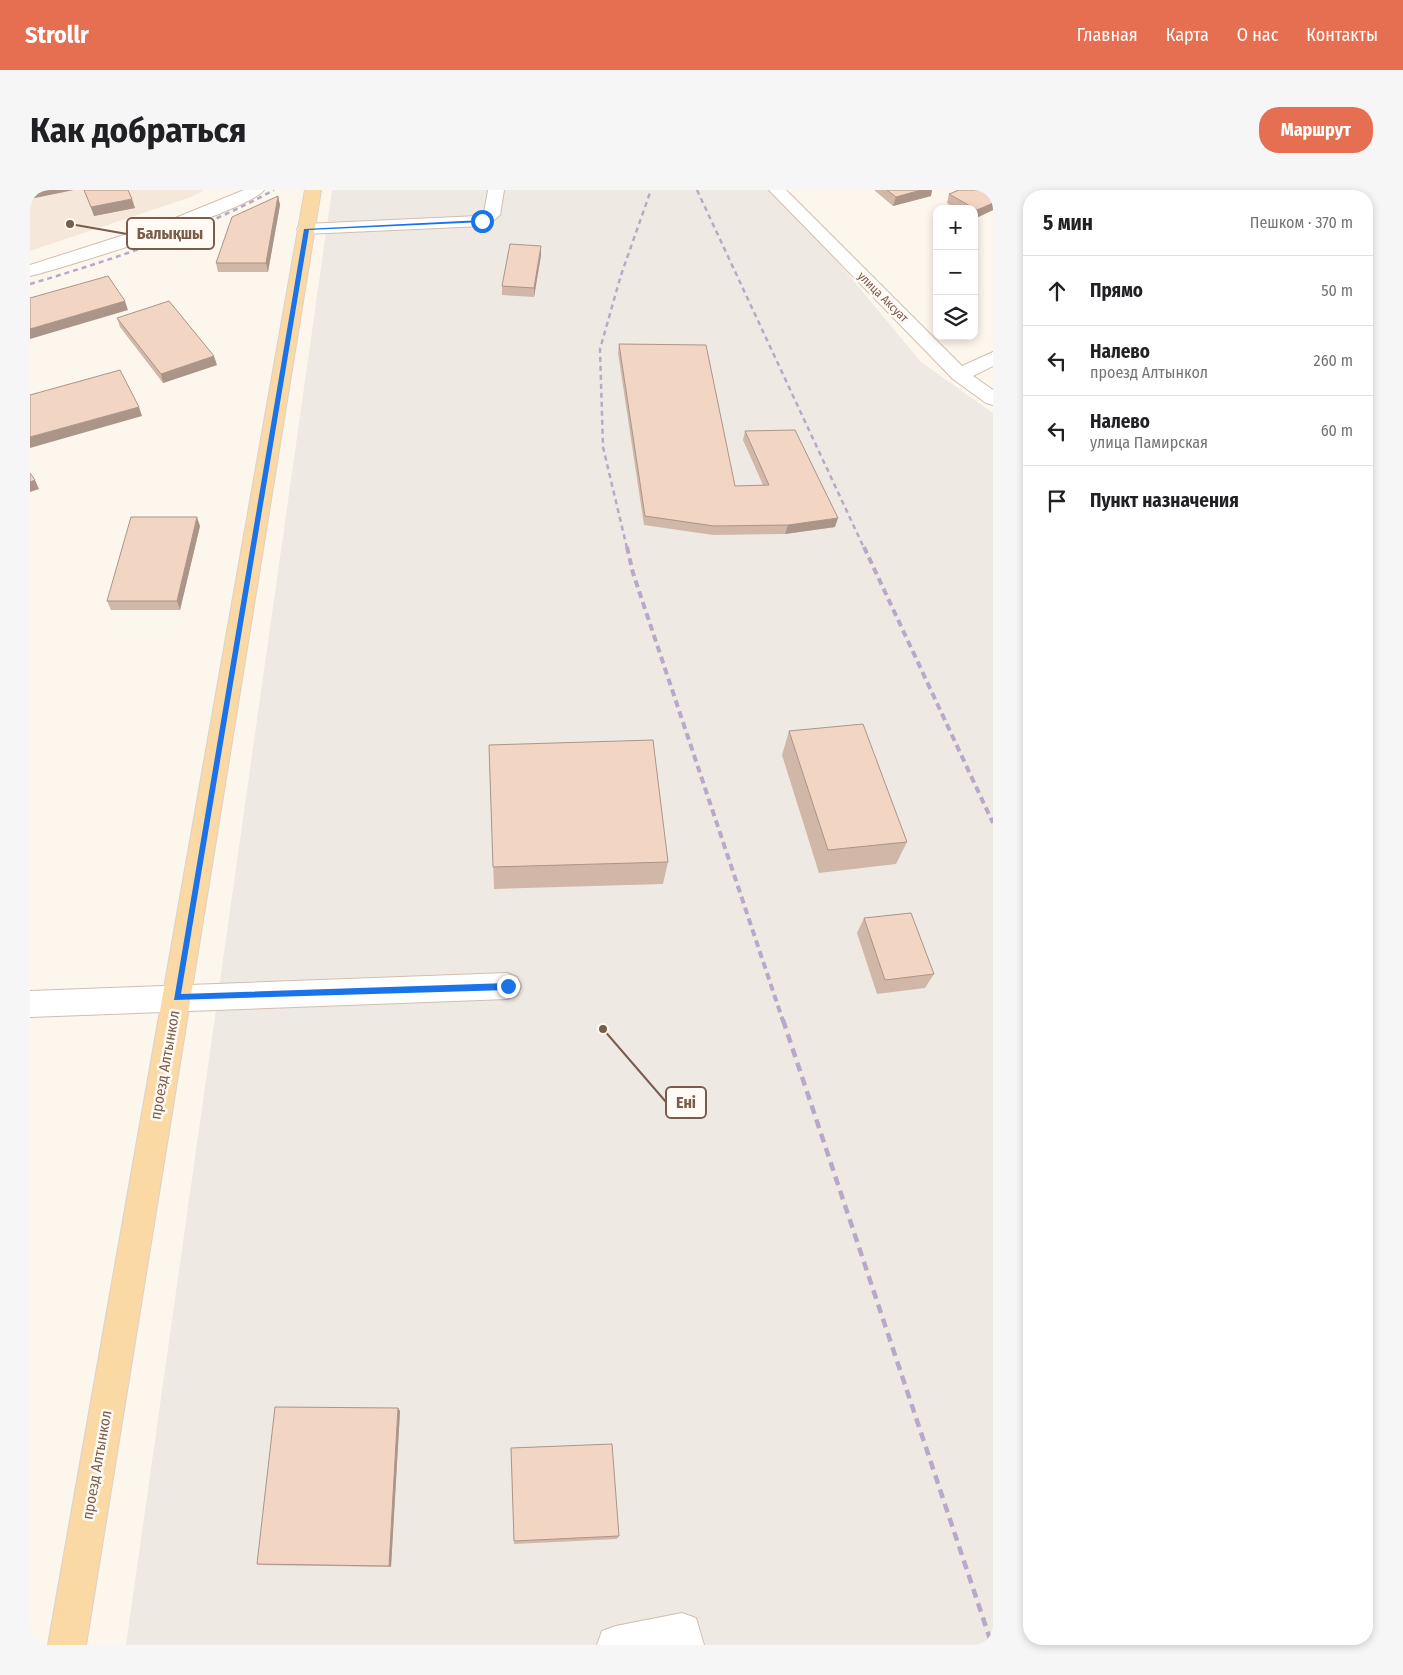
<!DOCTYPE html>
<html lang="ru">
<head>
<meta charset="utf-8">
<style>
  body { margin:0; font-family:"Fira Sans Condensed",sans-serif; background:#f6f6f6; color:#202124 }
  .controls { position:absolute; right:15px; top:15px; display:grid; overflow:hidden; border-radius:10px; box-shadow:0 2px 8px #0003 }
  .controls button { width:45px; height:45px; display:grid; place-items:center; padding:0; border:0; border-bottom:1px solid #e0e0e0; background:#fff; color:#202124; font:25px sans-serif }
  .stop { position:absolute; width:15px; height:15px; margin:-11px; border:4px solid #1a73e8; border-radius:50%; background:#fff }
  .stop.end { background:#1a73e8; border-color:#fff; box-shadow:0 1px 5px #0008 }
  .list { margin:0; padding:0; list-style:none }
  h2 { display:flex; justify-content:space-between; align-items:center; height:65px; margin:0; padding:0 20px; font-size:21px }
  h2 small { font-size:16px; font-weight:400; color:#757577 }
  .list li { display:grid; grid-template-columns:32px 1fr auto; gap:15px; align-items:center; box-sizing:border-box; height:70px; padding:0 20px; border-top:1px solid #e0e0e0 }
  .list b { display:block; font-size:19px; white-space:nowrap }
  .list p { margin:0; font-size:16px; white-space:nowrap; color:#757577 }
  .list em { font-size:16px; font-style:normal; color:#757577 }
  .icon { flex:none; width:28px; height:28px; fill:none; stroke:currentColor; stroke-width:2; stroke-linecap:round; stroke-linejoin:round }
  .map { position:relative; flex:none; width:963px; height:1455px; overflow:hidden; border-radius:20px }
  header { display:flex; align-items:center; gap:30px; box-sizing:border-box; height:70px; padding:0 25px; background:#e76f51; color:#fff }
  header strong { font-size:24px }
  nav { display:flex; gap:28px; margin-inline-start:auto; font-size:18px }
  .intro { display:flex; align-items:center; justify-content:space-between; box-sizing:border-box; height:120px; padding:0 30px }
  h1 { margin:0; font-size:35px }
  .button { padding:12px 22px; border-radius:20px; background:#e76f51; color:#fff; font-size:18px; font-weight:700 }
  main { display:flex; gap:30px; padding:0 30px }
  aside { flex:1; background:#fff; border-radius:20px; box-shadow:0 2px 8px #0003 }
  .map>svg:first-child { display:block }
</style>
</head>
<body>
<header>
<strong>Strollr</strong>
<nav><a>Главная</a><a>Карта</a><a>О нас</a><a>Контакты</a></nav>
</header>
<div class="intro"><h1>Как добраться</h1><a class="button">Маршрут</a></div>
<main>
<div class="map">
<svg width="963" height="1455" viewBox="0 0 963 1455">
  <rect width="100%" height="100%" fill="#fdf6ec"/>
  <path fill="#f5e8da" d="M0 0H174L161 7 0 61Z"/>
  <path fill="#efe9e4" d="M302 0H748L891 172 963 223V1455H96Z"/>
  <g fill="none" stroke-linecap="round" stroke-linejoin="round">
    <g stroke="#d1beb0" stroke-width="2">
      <path id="minor" d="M214 0H234C220 20 34 78 0 86V75L138 31Z
        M458 0H474L470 25 458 35 452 36 276 44 270 43 267 39 270 35 276 34 448 26 454 23Z
        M739 0H756L932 176 963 162V176L943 186 963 200V215L956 213 923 189Z
        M477 783 487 787 491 796 487 805 477 809 0 827V801Z
        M652 1423 666 1428 674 1455H567L572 1441 586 1436Z"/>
    </g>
    <g stroke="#dad1cd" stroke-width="2">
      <path id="major" d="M275 0H291L56 1455H18Z"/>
    </g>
    <use href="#minor" fill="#fff" fill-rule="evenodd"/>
    <use href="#major" fill="#fbd9a5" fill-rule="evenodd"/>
    <path stroke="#b9a8c9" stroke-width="2.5" stroke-dasharray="5 4" stroke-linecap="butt" d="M667 0 834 358
      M0 94C84 69 167 42 244 0
      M597 358 573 257 570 159 591 85 621 0"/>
    <path stroke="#b9a8c9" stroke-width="4" stroke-dasharray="7 4.5" stroke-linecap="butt" d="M597 357 603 383 753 831
      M834 357 963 633"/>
    <path stroke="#b9a8c9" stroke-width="4.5" stroke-dasharray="9 6" stroke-linecap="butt" d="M753 830 962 1455"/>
  </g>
  <path fill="#d1b7a8" d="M54 0H98L105 18 64 26Z
    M844 0H902L901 6 863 16Z
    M919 4 963 20 944 29V19H926L917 13Z
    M248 6 250 15 238 82H188L186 73Z
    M511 56V65L504 107 472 105V96Z
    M87 128 187 175 133 193 90 137Z
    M589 154 705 296 733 295 713 250 715 241 805 337 755 344 683 345 614 335 588 163Z
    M170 336 150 420H81L77 411Z
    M759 541 877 652 866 674 789 683 752 565Z
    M459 555 638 672 633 694 464 699Z
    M834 728 904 784 895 798 847 804 827 743Z
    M370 1221 361 1377 230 1375 227 1374Z
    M481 1258 589 1346 587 1349 484 1354Z"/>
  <path fill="#aa9588" d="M0 0H44L0 9Z
    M891 0H902L901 6 863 16 866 7Z
    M248 6 250 15 238 82 236 73Z
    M102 9 105 18 64 26 61 17Z
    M963 13V20L944 29 947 20Z
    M511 56V65L504 107V98Z
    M95 111 98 120 0 149V139Z
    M184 166 187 175 133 193 131 184Z
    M109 217 112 226 0 258V247Z
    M5 290 9 299 0 302V292Z
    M167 327 170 336 150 420 147 411Z
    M808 328 805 337 755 344 758 335Z
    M368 1218 370 1221 361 1377 359 1376Z"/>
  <path fill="#f3d5c3" stroke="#aa9588" d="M54 0H98L102 9 61 17Z
    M857 0H891L866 7Z
    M929 0H963V13L947 20 919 4Z
    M248 6 236 73H186L202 27Z
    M480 54 511 56 504 98 472 96Z
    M78 86 95 111 0 139V108Z
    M139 111 184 166 131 184 87 128Z
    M589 154 676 155 705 296 739 295 715 241 765 240 808 328 758 335 684 336 615 326Z
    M90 180 109 217 0 247V205Z
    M0 283 5 290 0 292Z
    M101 327H167L147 411H77Z
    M833 534 877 652 798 660 759 541Z
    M623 550 638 672 463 677 459 555Z
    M881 723 904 784 855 790 834 728Z
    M245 1217 368 1218 359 1376 227 1374Z
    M582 1254 589 1346 484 1351 481 1258Z"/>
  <path fill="#1a73e8" d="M452 30 454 32 279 40 151 804 478 793 482 796 478 800 144 810 274 39Z"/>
  <g text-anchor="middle" stroke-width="5" stroke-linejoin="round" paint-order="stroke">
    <g font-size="12" fill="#7a5c4d" stroke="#fffaf3">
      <text transform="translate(853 107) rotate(45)" y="4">улица Аксуат</text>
    </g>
    <g font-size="15" fill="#7a5c4d" stroke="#fffaf3">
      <text transform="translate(135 875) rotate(-80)" y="5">проезд Алтынкол</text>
      <text transform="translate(67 1275) rotate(-80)" y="5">проезд Алтынкол</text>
    </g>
  </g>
  <path fill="none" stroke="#7a5c4d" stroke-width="2" d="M40 34L97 44M573 839L636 912"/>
  <g fill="#7a5c4d" stroke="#fffaf3" stroke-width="2">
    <circle cx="40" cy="34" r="5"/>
    <circle cx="573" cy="839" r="5"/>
  </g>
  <g fill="#fffaf3" stroke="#7a5c4d" stroke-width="2">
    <rect x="97" y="28" width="87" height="31" rx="5"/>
    <rect x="636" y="897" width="40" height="31" rx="5"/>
  </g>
  <g font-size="16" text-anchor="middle" font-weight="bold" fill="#7a5c4d">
    <text x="140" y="49">Балықшы</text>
    <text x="656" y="918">Ені</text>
  </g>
</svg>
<div class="controls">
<button>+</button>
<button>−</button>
<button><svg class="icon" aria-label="layers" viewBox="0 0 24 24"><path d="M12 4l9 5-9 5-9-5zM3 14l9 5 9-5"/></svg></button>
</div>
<div class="stop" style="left:452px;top:31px"></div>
<div class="stop end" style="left:478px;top:796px"></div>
</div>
<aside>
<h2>5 мин<small>Пешком · 370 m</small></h2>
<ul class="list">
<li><svg class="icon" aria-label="ahead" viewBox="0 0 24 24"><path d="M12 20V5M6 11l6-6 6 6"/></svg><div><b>Прямо</b></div><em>50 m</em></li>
<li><svg class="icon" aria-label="left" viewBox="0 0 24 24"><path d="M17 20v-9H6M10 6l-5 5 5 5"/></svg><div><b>Налево</b><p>проезд Алтынкол</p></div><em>260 m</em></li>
<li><svg class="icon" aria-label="left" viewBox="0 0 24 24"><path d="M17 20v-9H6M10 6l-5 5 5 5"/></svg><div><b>Налево</b><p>улица Памирская</p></div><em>60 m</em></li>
<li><svg class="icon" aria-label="arrive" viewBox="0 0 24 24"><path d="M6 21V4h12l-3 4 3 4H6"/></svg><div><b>Пункт назначения</b></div></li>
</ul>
</aside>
</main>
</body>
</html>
